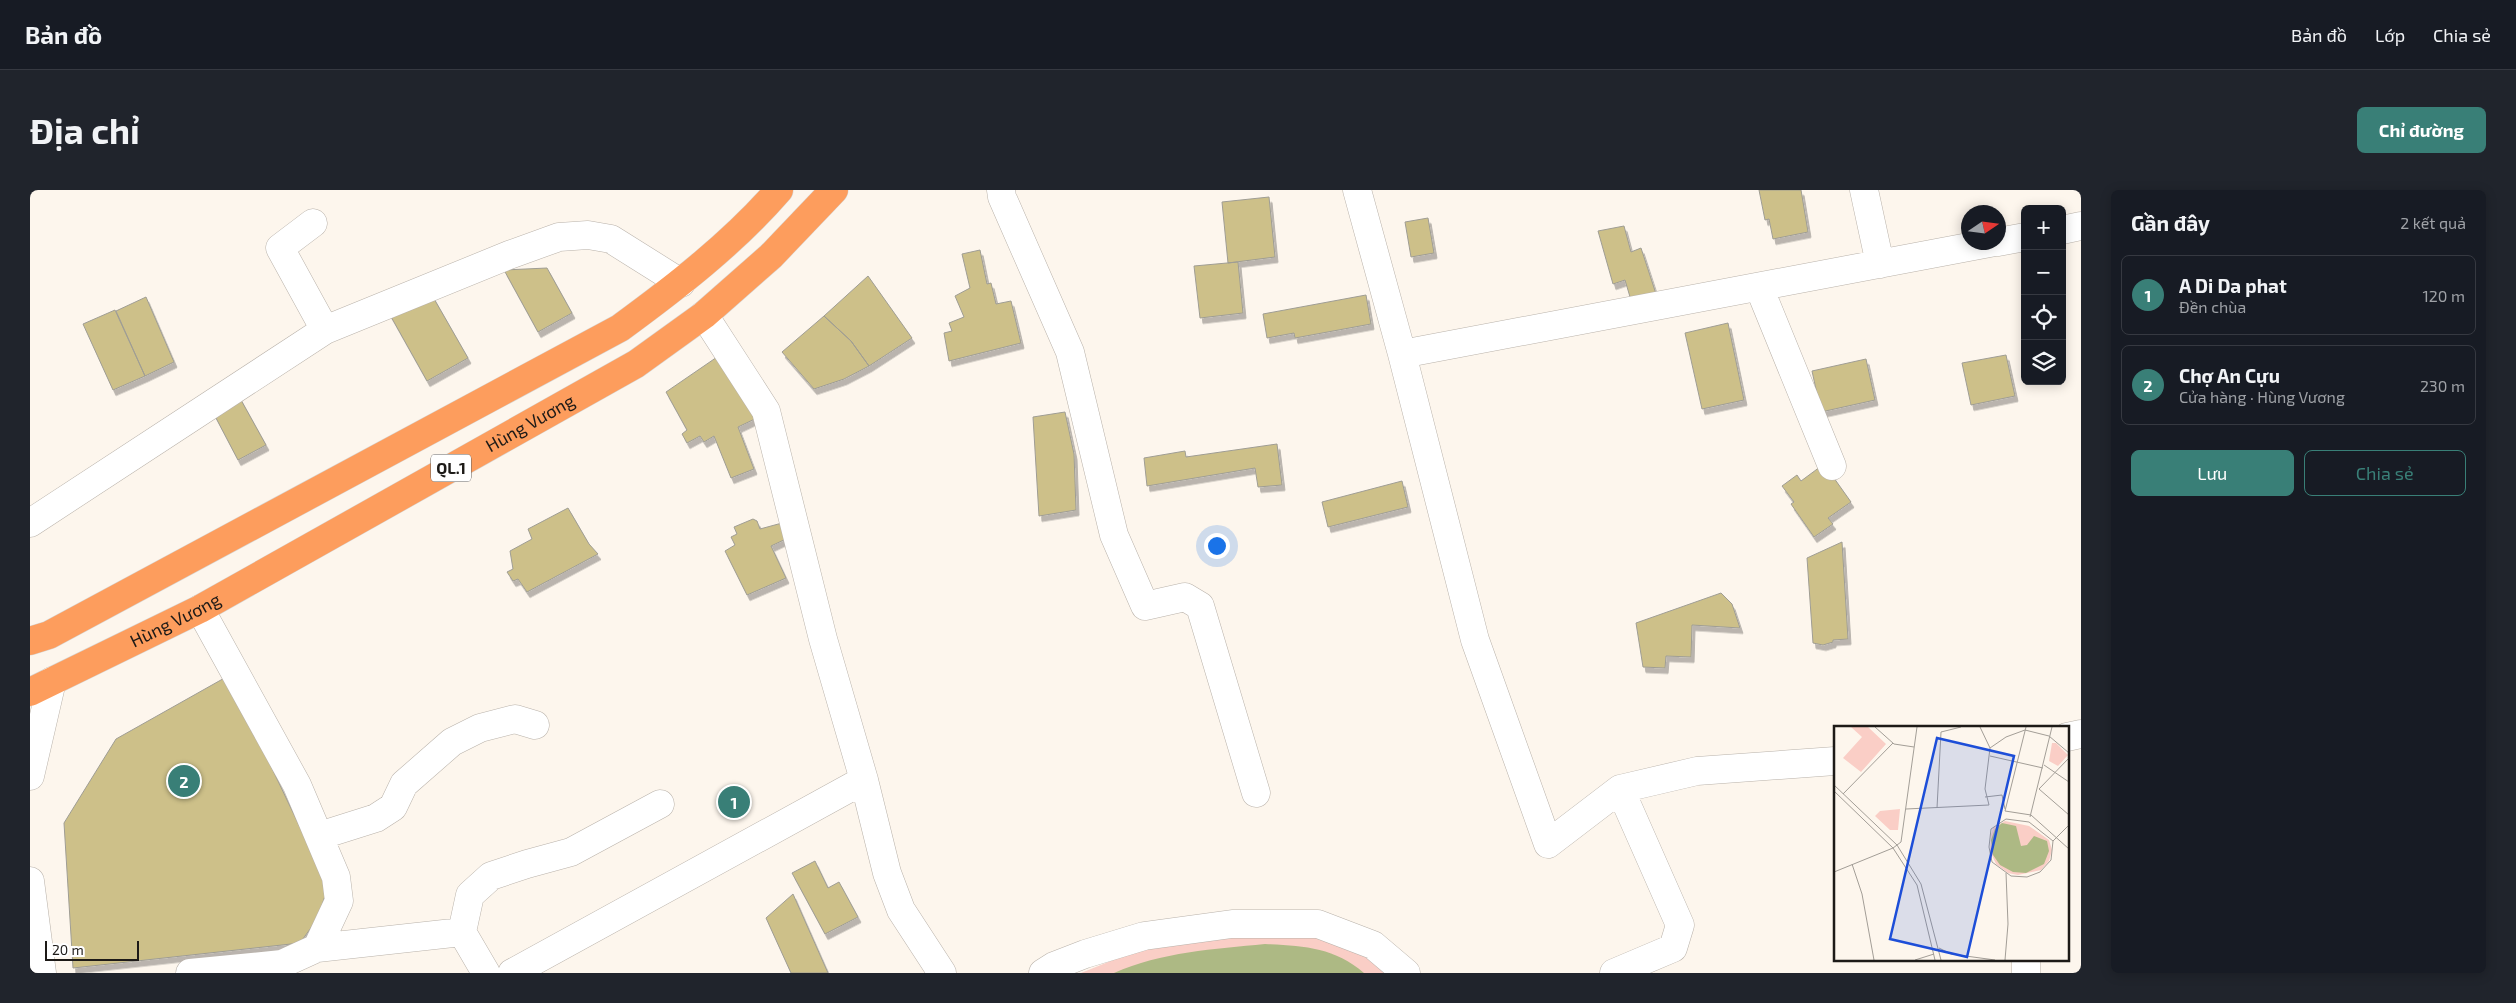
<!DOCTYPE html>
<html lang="vi">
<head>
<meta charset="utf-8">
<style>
  body { margin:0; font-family:"Exo 2",sans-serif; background:#20242c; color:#f1f3f6 }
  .controls { position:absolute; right:15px; top:15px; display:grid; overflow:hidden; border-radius:8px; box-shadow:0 2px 12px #0003 }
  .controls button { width:45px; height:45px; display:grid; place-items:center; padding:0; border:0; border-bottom:1px solid #363941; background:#171b24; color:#f1f3f6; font:25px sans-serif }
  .compass { position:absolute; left:1931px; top:15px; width:45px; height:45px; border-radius:50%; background:#171b24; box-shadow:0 2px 12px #0003; rotate:77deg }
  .scale { position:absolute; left:15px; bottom:12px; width:94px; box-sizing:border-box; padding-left:5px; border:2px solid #1d1a17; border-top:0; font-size:14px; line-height:18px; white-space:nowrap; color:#1d1a17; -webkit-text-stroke:4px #fff; paint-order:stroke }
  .you { position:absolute; left:1186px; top:355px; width:18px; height:18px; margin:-12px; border:4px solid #fff; border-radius:50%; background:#1a73e8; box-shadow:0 0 0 8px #1a73e833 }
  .badge { display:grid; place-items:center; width:32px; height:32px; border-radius:50%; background:#397f77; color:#fff; font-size:16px; font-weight:700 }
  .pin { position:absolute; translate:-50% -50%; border:2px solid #fff; box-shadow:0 1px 5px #0006 }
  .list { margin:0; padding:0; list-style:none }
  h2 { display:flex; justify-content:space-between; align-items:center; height:65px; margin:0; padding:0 20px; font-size:21px }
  h2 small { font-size:16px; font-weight:400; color:#9ea1a6 }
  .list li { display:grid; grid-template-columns:32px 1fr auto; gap:15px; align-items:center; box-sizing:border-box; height:80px; margin:0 10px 10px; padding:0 10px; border:1px solid #363941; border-radius:8px }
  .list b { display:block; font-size:19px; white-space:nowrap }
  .list p { margin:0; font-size:16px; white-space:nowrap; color:#9ea1a6 }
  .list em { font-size:16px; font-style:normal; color:#9ea1a6 }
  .actions { display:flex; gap:10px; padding:15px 20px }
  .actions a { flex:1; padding:11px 0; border:1px solid #397f77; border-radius:8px; text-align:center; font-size:18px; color:#397f77 }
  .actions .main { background:#397f77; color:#fff }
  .icon { flex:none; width:28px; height:28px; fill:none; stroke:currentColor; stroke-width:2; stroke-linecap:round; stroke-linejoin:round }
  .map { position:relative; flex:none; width:2051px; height:783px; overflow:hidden; border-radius:8px }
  header { display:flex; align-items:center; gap:30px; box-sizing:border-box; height:70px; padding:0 25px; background:#171b24; border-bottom:1px solid #363941 }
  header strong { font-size:24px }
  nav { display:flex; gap:28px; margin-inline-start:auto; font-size:18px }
  .intro { display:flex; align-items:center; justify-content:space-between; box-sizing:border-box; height:120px; padding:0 30px }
  h1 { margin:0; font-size:35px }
  .button { padding:12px 22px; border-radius:8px; background:#397f77; color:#fff; font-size:18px; font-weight:700 }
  main { display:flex; gap:30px; padding:0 30px }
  aside { flex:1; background:#171b24; border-radius:8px; box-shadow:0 2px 12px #0003 }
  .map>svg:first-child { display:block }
</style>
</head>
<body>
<header>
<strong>Bản đồ</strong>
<nav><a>Bản đồ</a><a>Lớp</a><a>Chia sẻ</a></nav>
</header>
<div class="intro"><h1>Địa chỉ</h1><a class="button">Chỉ đường</a></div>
<main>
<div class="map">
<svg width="2051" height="783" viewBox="0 0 2051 783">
  <defs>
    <filter id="shadow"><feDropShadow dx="3" dy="5.5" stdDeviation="0" flood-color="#0004"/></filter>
  </defs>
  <rect width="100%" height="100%" fill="#fdf6ed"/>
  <path fill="#facec6" d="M1279 746C1310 753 1335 763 1360 783H1051L1108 760 1174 747Z"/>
  <path fill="#adb984" d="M1235 754C1273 756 1304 757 1334 783H1084C1131 762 1185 759 1235 754Z"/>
  <path fill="#cdc089" stroke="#9f9d94" filter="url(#shadow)" d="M1729 0H1771L1778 42 1743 49 1739 29 1735 30Z
    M1239 7 1245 67 1198 73 1192 12Z
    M1398 28 1404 63 1381 67 1375 32Z
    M1594 36 1601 62 1611 58 1628 110 1603 117 1595 90 1583 94 1568 41Z
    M950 60 957 94 961 93 966 114 981 111 991 153 919 171 914 143 922 141 919 133 934 127 925 106 940 98 932 64Z
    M1208 72 1213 123 1170 128 1164 76Z
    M517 78 542 123 508 142 474 80Z
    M838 86 882 148 839 176 821 151 794 126Z
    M395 93 438 168 397 191 355 116Z
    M1336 105 1341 134 1265 148 1264 143 1237 148 1233 124Z
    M116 107 144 172 115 186 86 121Z
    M85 120 115 186 83 200 53 134Z
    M794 126 821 151 839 176 814 189 784 199 752 162Z
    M1698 133 1714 210 1672 219 1655 143Z
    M690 165 729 227 708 237 724 279 701 288 684 246 674 252 670 246 657 253 652 244 657 240 636 202Z
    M1976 165 1985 206 1941 215 1932 173Z
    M1836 169 1845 210 1791 222 1782 181Z
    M201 192 236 255 208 270 175 207Z
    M1035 222 1044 264 1046 320 1009 326 1003 227Z
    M1247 254 1252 295 1228 297 1225 278 1117 296 1114 268 1155 261 1156 267Z
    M1794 274 1821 312 1798 328 1803 334 1784 347 1761 314 1764 312 1752 296 1767 285 1771 291Z
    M1372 291 1378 317 1298 337 1292 312Z
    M538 318 559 354 568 364 497 402 488 389 483 391 477 382 483 379 480 361 502 349 498 339Z
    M723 329 727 331 730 339 752 333 758 348 741 356 756 388 717 405 695 361 705 355 701 347 707 344 704 337Z
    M1812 352 1818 449 1803 450V452L1793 455 1783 453 1777 368Z
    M1691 403 1702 414 1710 438 1662 435 1661 467 1636 466 1635 478 1613 477 1606 433Z
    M198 486 298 696 288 728 270 753 43 778 34 633 86 549Z
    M785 671 798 698 809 692 828 727 795 744 762 683Z
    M763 704 798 783H761L736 728Z"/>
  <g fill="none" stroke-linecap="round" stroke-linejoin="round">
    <g stroke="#b9b2aa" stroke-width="29">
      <path id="minor" d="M971 0 972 7 1040 162 1084 345 1115 416 1155 407 1170 416 1226 603
        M1327 0 1372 164 1445 450 1518 654 1590 599 1667 581 1805 571
        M1834 0 1850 74
        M283 33 250 58 295 140
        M2032 40 2051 36
        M1968 52 1995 47
        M1729 97 1802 276
        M674 125 736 221 793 449 834 590 857 683 871 720 912 783
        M1372 164 1965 52
        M0 333 295 140 479 65 529 47 558 45 581 49 651 93
        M2037 547 2051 544
        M0 586 22 491
        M289 646 346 628 363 617 374 594 422 552 450 538 485 529 505 535
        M0 691 12 783
        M432 742 456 783
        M287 758 432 742 440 705 461 686 497 674 541 662 630 614
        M1996 769V783
        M160 783 252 774 287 758 309 711 306 687 267 595 170 419
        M482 783 834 590
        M1013 783 1024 776 1055 764 1114 746 1202 734H1288L1343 755 1376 783
        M1584 783 1643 758 1650 735 1590 599"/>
    </g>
    <g stroke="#d6d6d5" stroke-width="29">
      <g id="highway">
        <path d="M0 451 19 445 590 138C646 97 703 53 749 0"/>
        <path id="s1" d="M0 502 170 419 606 174 674 125 741 66 804 0"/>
      </g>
    </g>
    <use href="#minor" stroke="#fff" stroke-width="28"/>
    <use href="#highway" stroke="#fd9d5d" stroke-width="28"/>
  </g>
  <g text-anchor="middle" stroke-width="4" stroke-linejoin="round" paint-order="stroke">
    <rect fill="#fff" stroke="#615f5d" stroke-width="1" x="401" y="264.5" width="40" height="27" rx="4"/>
    <g font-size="16" font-weight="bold" fill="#1d1a17">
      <text x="421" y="284">QL.1</text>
    </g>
    <g font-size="18" fill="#1d1a17" stroke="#fff">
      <text dy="6" stroke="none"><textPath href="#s1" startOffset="568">Hùng Vương</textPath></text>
      <text dy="6" stroke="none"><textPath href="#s1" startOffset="162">Hùng Vương</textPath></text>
    </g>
  </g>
  <g transform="translate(1804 536)">
    <rect width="235" height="235" fill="#fdf6ed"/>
    <path d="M17 1H34L52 18 27 46 9 32 28 11ZM218 17H222L234 29 224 40 215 35ZM66 83 64 104H56L41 90 46 85ZM171 95 195 100 215 114 218 124 215 135 207 144 184 149 174 147 162 138 156 125 157 108 159 102Z" fill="#facec6"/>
    <path d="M168 97 182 100 187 120 193 119 200 110 213 115 215 125 210 138 192 147 179 146 166 139 159 129 157 114 161 103Z" fill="#adb984"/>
    <path fill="none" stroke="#a39e97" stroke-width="1" d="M41 1 60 18 80 21M83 1 67 116 59 122 83 159 101 234M192 1 171 85 197 89 235 123M156 22 172 11 191 4 215 10 235 27M156 30 209 42M235 32 205 63 235 89M210 39 235 56M0 59 63 119M0 65 59 122 0 146M9 68 59 17M151 71 168 69 171 83M103 82 107 6 127 1M72 83 155 79 151 63 156 22 146 1M196 91 218 1M172 93 195 96 219 115 217 134 206 146 193 151 177 150 158 136 155 121 157 103ZM219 115 235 99M63 119 87 158 107 234M18 138 28 168 40 234M105 222 117 228 161 234M81 234 100 228M171 234 174 198 172 147"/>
    <path fill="#1d4ed8" fill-opacity="0.15" stroke="#1d4ed8" stroke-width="2.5" d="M103 12 180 30 133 231 56 213Z"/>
    <rect width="235" height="235" fill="none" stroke="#1d1a17" stroke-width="2.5"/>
  </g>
</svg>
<div class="controls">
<button>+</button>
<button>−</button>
<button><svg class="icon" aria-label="locate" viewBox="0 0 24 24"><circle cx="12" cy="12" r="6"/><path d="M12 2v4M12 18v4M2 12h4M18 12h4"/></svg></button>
<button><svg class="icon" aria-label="layers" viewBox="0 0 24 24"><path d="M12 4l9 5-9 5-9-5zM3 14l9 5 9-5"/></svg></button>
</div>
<svg class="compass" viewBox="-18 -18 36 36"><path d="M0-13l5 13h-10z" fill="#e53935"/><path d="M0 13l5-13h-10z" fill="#9ea1a6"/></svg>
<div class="scale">20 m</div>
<div class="you"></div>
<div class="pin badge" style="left:704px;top:612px">1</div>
<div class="pin badge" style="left:154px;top:591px">2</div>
</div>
<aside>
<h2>Gần đây<small>2 kết quả</small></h2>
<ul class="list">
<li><span class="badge">1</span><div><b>A Di Da phat</b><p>Đền chùa</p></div><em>120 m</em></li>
<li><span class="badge">2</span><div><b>Chợ An Cựu</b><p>Cửa hàng · Hùng Vương</p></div><em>230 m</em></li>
</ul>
<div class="actions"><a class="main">Lưu</a><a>Chia sẻ</a></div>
</aside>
</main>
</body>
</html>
